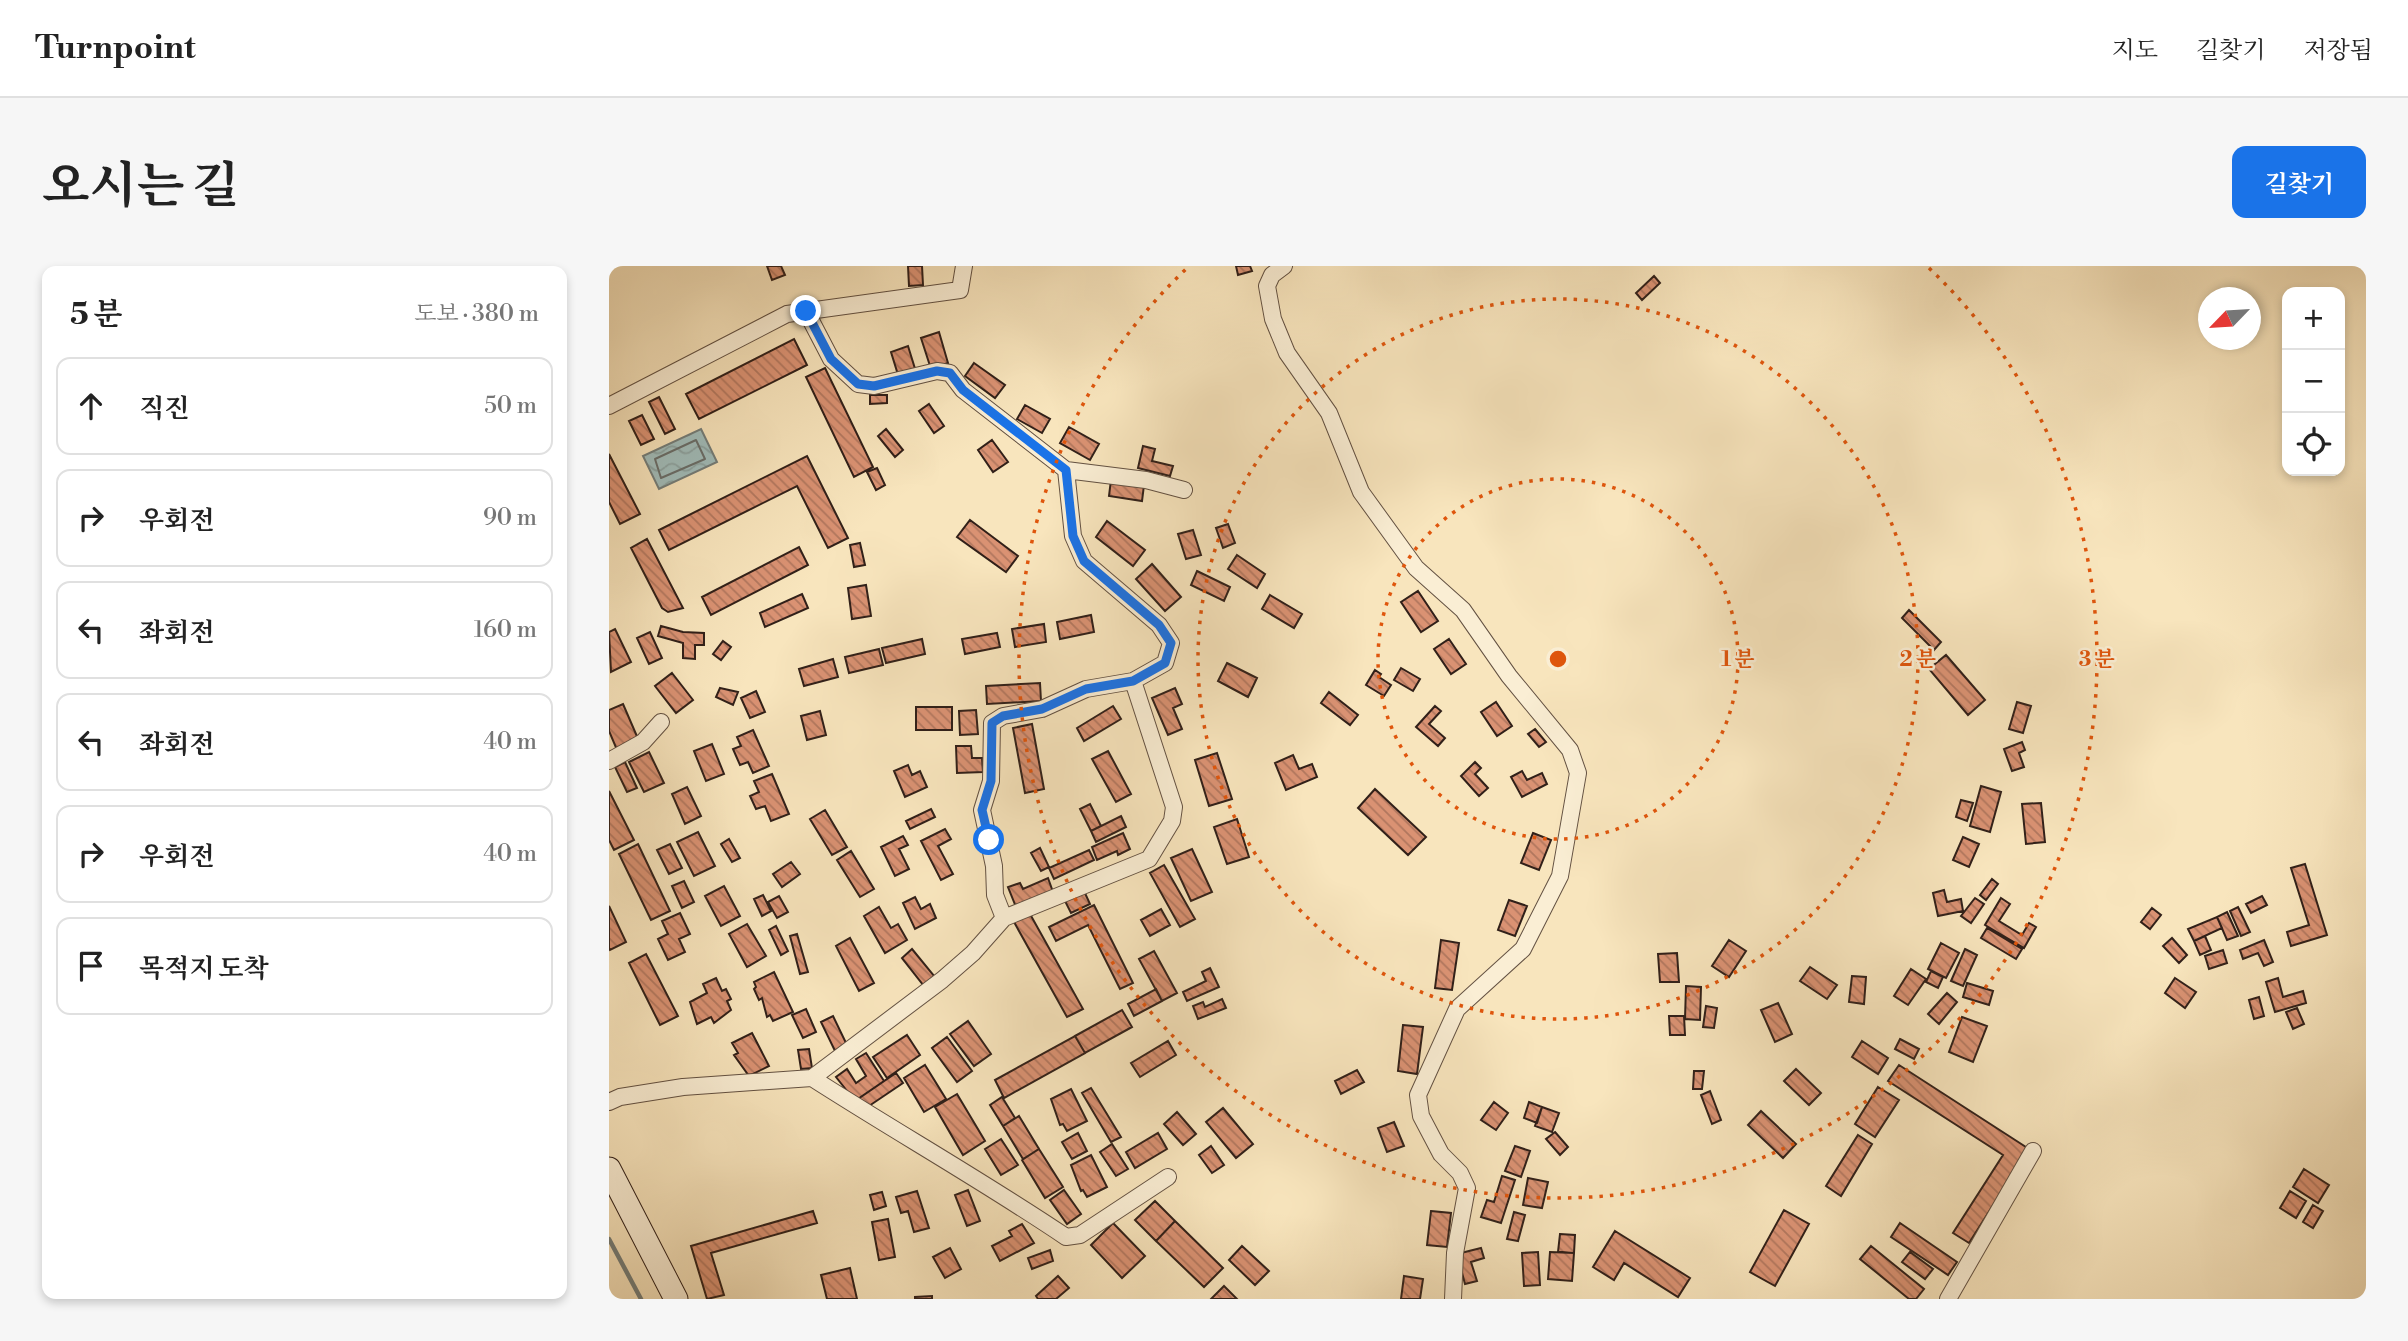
<!DOCTYPE html>
<html lang="ko">
<head>
<meta charset="utf-8">
<style>
  body { margin:0; font-family:"Libre Bodoni","Noto Serif KR",serif; background:#f6f6f6; color:#222 }
  .controls { position:absolute; right:21px; top:21px; display:grid; overflow:hidden; border-radius:14px; box-shadow:0 4px 10px #0003 }
  .controls button { width:63px; height:63px; display:grid; place-items:center; padding:0; border:0; border-bottom:2px solid #e0e0e0; background:#fff; color:#222; font:35px sans-serif }
  .compass { position:absolute; left:1589px; top:21px; width:63px; height:63px; border-radius:50%; background:#fff; box-shadow:0 4px 10px #0003; rotate:245deg }
  .stop { position:absolute; width:21px; height:21px; margin:-16px; border:5px solid #1a73e8; border-radius:50%; background:#fff }
  .stop.end { background:#1a73e8; border-color:#fff; box-shadow:0 2px 7px #0008 }
  .list { margin:0; padding:0; list-style:none }
  h2 { display:flex; justify-content:space-between; align-items:center; height:91px; margin:0; padding:0 28px; font-size:30px }
  h2 small { font-size:23px; font-weight:400; color:#767676 }
  .list li { display:grid; grid-template-columns:46px 1fr auto; gap:21px; align-items:center; box-sizing:border-box; height:98px; margin:0 14px 14px; padding:0 14px; border:2px solid #e0e0e0; border-radius:14px }
  .list b { display:block; font-size:26px; white-space:nowrap }
  .list em { font-size:23px; font-style:normal; color:#767676 }
  .icon { flex:none; width:38px; height:38px; fill:none; stroke:currentColor; stroke-width:2; stroke-linecap:round; stroke-linejoin:round }
  .map { position:relative; flex:none; width:1757px; height:1033px; overflow:hidden; border-radius:14px }
  header { display:flex; align-items:center; gap:42px; box-sizing:border-box; height:98px; padding:0 35px; background:#fff; border-bottom:2px solid #e0e0e0 }
  header strong { font-size:33px }
  nav { display:flex; gap:38px; margin-inline-start:auto; font-size:24px }
  .intro { display:flex; align-items:center; justify-content:space-between; box-sizing:border-box; height:168px; padding:0 42px }
  h1 { margin:0; font-size:49px }
  .button { padding:18px 32px; border-radius:14px; background:#1a73e8; color:#fff; font-size:24px; font-weight:700 }
  main { display:flex; gap:42px; padding:0 42px }
  aside { flex:1; background:#fff; border-radius:14px; box-shadow:0 4px 10px #0003 }
  .map>svg:first-child { display:block }
</style>
</head>
<body>
<header>
<strong>Turnpoint</strong>
<nav><a>지도</a><a>길찾기</a><a>저장됨</a></nav>
</header>
<div class="intro"><h1>오시는 길</h1><a class="button">길찾기</a></div>
<main>
<aside>
<h2>5 분<small>도보 · 380 m</small></h2>
<ul class="list">
<li><svg class="icon" aria-label="ahead" viewBox="0 0 24 24"><path d="M12 20V5M6 11l6-6 6 6"/></svg><div><b>직진</b></div><em>50 m</em></li>
<li><svg class="icon" aria-label="right" viewBox="0 0 24 24"><path d="M7 20v-9h11M14 6l5 5-5 5"/></svg><div><b>우회전</b></div><em>90 m</em></li>
<li><svg class="icon" aria-label="left" viewBox="0 0 24 24"><path d="M17 20v-9H6M10 6l-5 5 5 5"/></svg><div><b>좌회전</b></div><em>160 m</em></li>
<li><svg class="icon" aria-label="left" viewBox="0 0 24 24"><path d="M17 20v-9H6M10 6l-5 5 5 5"/></svg><div><b>좌회전</b></div><em>40 m</em></li>
<li><svg class="icon" aria-label="right" viewBox="0 0 24 24"><path d="M7 20v-9h11M14 6l5 5-5 5"/></svg><div><b>우회전</b></div><em>40 m</em></li>
<li><svg class="icon" aria-label="arrive" viewBox="0 0 24 24"><path d="M6 21V4h12l-3 4 3 4H6"/></svg><div><b>목적지 도착</b></div></li>
</ul>
</aside>
<div class="map">
<svg width="1757" height="1033" viewBox="0 0 1757 1033">
  <defs>
    <pattern id="water-waves" width="16" height="10" patternUnits="userSpaceOnUse" patternTransform="scale(1.75)"><rect width="16" height="10" fill="#a1bdbb"/><path d="M0 5q4-4 8 0t8 0" fill="none" stroke="#8ba2a0"/></pattern>
    <pattern id="building-back-hatch" width="6" height="6" patternUnits="userSpaceOnUse" patternTransform="scale(1.75)"><rect width="6" height="6" fill="#da9273"/><path d="M-1 5l2 2M0 0l6 6M5-1l2 2" fill="none" stroke="#b1775e"/></pattern>
  </defs>
  <rect width="100%" height="100%" fill="#f8e5bd"/>
  <filter id="stains"><feTurbulence type="fractalNoise" baseFrequency=".00286" numOctaves="4"/><feColorMatrix values="0 0 0 0 .2 0 0 0 0 .09 0 0 0 0 .02 0 0 0 .5 -.17"/></filter>
  <radialGradient id="worn" r=".72"><stop offset=".6" stop-color="#630" stop-opacity="0"/><stop offset="1" stop-color="#630" stop-opacity=".3"/></radialGradient>
  <path fill="url(#water-waves)" stroke="#747e7a" stroke-width="2" d="M92 163 108 196 50 223 34 190Z"/>
  <g fill="none" stroke-linecap="round" stroke-linejoin="round">
    <path stroke="#696e6a" stroke-width="2" d="M87 174 96 193 52 212 46 193Z"/>
    <path stroke="#747e7a" stroke-width="4.5" d="M0 973 32 1033"/>
  </g>
  <path fill="url(#building-back-hatch)" stroke="#312019" stroke-width="2" d="M158 0H172L176 9 163 14Z
    M299 0H313L314 19 300 20Z
    M627 0H641L643 5 629 9Z
    M1045 10 1051 17 1033 34 1027 27Z
    M330 66 339 97 322 103 312 72Z
    M185 73 198 99 90 153 77 128Z
    M299 80 307 106 290 112 282 86Z
    M365 97 396 119 386 132 356 110Z
    M216 102 264 201 245 211 197 111Z
    M261 129H278V137L261 138Z
    M50 131 66 163 56 168 40 136Z
    M320 138 335 160 325 167 310 145Z
    M416 139 441 153 433 167 408 153Z
    M33 149 45 173 32 179 20 155Z
    M460 161 490 178 481 194 451 177Z
    M277 163 294 184 286 191 269 170Z
    M383 174 399 196 384 206 369 184Z
    M534 180 546 183 543 195 564 200 561 210 529 202Z
    M0 188 31 248 11 258 0 236Z
    M198 190 239 272 219 282 188 220 60 284 50 264Z
    M268 202 276 219 267 224 258 206Z
    M502 214 535 219 533 235 500 230Z
    M361 254 409 290 397 306 348 271Z
    M498 255 536 284 524 300 487 271Z
    M619 258 626 277 614 282 607 262Z
    M584 264 592 289 577 293 569 268Z
    M38 273 74 342 59 346 53 342 22 282Z
    M251 277 256 299 245 301 241 279Z
    M190 281 199 299 102 349 93 331Z
    M628 289 656 308 648 322 619 303Z
    M543 298 572 331 556 345 527 313Z
    M588 305 621 321 615 335 582 319Z
    M257 319 262 350 243 353 239 322Z
    M809 325 829 355 812 366 792 336Z
    M193 328 199 342 156 361 151 347Z
    M661 329 693 348 685 362 653 343Z
    M1300 344 1332 376 1325 384 1293 352Z
    M482 349 485 366 451 373 448 356Z
    M435 358 437 376 406 381 403 363Z
    M52 360 74 366 95 367V379H86V393L74 392V377L49 370Z
    M6 363 22 396 2 406 0 366Z
    M41 366 53 392 40 398 28 372Z
    M388 367 391 381 356 388 353 373Z
    M313 373 316 388 277 397 273 382Z
    M840 373 857 398 842 408 825 383Z
    M114 375 122 381 112 394 104 388Z
    M270 383 274 399 240 407 236 391Z
    M1337 389 1376 434 1359 449 1320 403Z
    M224 393 229 411 195 420 190 403Z
    M618 397 648 412 639 431 609 415Z
    M792 402 811 413 804 425 785 414Z
    M766 404 772 408 770 411 782 419 775 430 757 419Z
    M63 407 84 434 67 447 46 420Z
    M431 417 432 435 378 438 377 420Z
    M111 422 129 426 124 439 107 431Z
    M566 422 573 438 564 442 573 463 559 469 543 432Z
    M147 425 156 446 141 452 132 432Z
    M720 426 749 449 741 459 712 437Z
    M887 436 903 460 888 470 872 446Z
    M1408 436 1422 440 1414 467 1400 463Z
    M14 438 30 475 8 484 0 465V444Z
    M504 440 512 453 475 475 468 462Z
    M826 440 832 445 820 458 836 472 829 480 807 461Z
    M307 441H343V464H307Z
    M367 444 369 468 351 469 350 445Z
    M211 445 217 469 198 474 192 450Z
    M423 458 435 523 416 527 404 462Z
    M926 463 937 476 930 481 919 468Z
    M144 464 160 500 144 507 139 496 131 499 124 483 132 480 128 471Z
    M1413 476 1416 484 1410 487 1415 501 1403 505 1395 483Z
    M103 478 115 508 97 515 85 485Z
    M347 480H362L363 492H373L374 506 348 507Z
    M499 485 522 528 507 536 483 493Z
    M40 486 55 517 35 526 20 496Z
    M608 487 623 533 600 540 586 494Z
    M684 489 690 503 703 498 708 511 677 524 666 497Z
    M16 496 28 522 18 526 6 501Z
    M866 496 872 502 866 508 879 522 870 530 852 510Z
    M299 499 303 509 311 505 318 521 296 531 285 505Z
    M913 505 918 514 933 507 938 518 913 531 902 511Z
    M163 508 180 548 162 555 156 540 147 543 141 530 150 526 145 515Z
    M1372 520 1392 526 1381 566 1361 560Z
    M78 521 92 550 76 558 63 528Z
    M766 523 817 571 799 589 749 542Z
    M0 525 25 574 5 584 0 574Z
    M1352 534 1364 537 1358 555 1347 551Z
    M1432 537 1436 576 1417 578 1413 538Z
    M481 538 492 560 482 565 471 543Z
    M322 543 326 551 301 563 297 555Z
    M216 544 238 581 223 589 201 553Z
    M512 550 517 561 487 576 482 565Z
    M628 553 640 591 618 598 605 561Z
    M336 563 342 573 329 580 344 608 332 614 312 575Z
    M89 566 106 600 85 610 68 576Z
    M514 567 521 583 509 589 508 585 488 594 483 581Z
    M924 567 942 574 930 604 912 597Z
    M294 570 299 579 290 583 300 603 286 610 272 581Z
    M1354 571 1370 578 1360 601 1344 594Z
    M120 573 131 592 123 596 112 578Z
    M29 578 61 645 42 654 10 588Z
    M61 578 73 602 60 608 48 584Z
    M431 582 440 601 432 605 422 587Z
    M583 583 603 626 582 635 562 592Z
    M480 584 485 594 445 613 440 602Z
    M242 585 265 623 251 631 228 594Z
    M182 596 191 608 173 621 164 608Z
    M1696 598 1718 669 1682 680 1678 666 1700 659 1682 602Z
    M555 599 586 653 571 661 541 607Z
    M439 612 444 626 407 641 399 621 411 617 414 623Z
    M1383 613 1389 618 1377 634 1371 629Z
    M75 615 85 636 73 642 63 620Z
    M115 620 131 650 112 660 96 630Z
    M1335 624 1338 636 1352 633 1354 645 1329 650 1324 627Z
    M475 625 481 638 462 647 456 635Z
    M154 629 162 645 153 650 145 633Z
    M170 630 179 646 168 652 159 636Z
    M1653 630 1658 639 1642 647 1637 638Z
    M306 631 312 643 321 638 327 652 306 663 294 637Z
    M1366 632 1375 638 1362 657 1352 650Z
    M1392 632 1401 638 1390 655 1413 669 1420 657 1427 661 1415 682 1376 659Z
    M900 634 918 640 906 670 889 664Z
    M485 639 524 717 511 723 479 659 447 675 440 661Z
    M0 640 17 676 1 684 0 682Z
    M270 641 282 662 289 658 298 674 276 687 255 650Z
    M1629 641 1641 666 1632 670 1621 645Z
    M1543 642 1552 649 1541 663 1532 656Z
    M552 643 561 659 541 670 532 654Z
    M1618 646 1629 670 1618 674 1608 651Z
    M71 647 81 668 70 673 76 686 59 694 49 673 59 668 53 655Z
    M421 648 474 743 458 751 405 656Z
    M1608 651 1613 662 1585 675 1579 663Z
    M138 658 157 690 138 701 120 668Z
    M167 660 179 685 172 689 160 664Z
    M1378 662 1413 683 1407 693 1372 672Z
    M188 668 199 706 191 708 181 670Z
    M1596 670 1602 684 1591 689 1585 675Z
    M241 672 265 717 250 725 227 680Z
    M1563 672 1578 689 1570 697 1554 680Z
    M832 674 850 677 843 724 826 722Z
    M1120 674 1137 685 1120 711 1103 700Z
    M1655 674 1664 696 1655 700 1649 687 1634 693 1631 684Z
    M1332 677 1350 687 1337 712 1319 703Z
    M303 683 326 711 315 720 293 692Z
    M1356 683 1368 689 1354 720 1342 715Z
    M1614 684 1618 697 1600 703 1596 690Z
    M545 685 568 727 553 735 530 693Z
    M1068 687 1070 716H1051L1049 688Z
    M37 688 69 750 51 759 20 697Z
    M1201 701 1228 719 1218 733 1191 715Z
    M601 702 610 721 578 735 574 726 597 715 593 706Z
    M1302 703 1317 713 1299 739 1285 730Z
    M1322 705 1334 711 1329 722 1317 716Z
    M165 706 184 746 164 755 161 749 158 751 153 732 150 734 145 723 147 721 145 716Z
    M1243 710 1257 711 1255 738 1240 736Z
    M107 712 113 725 117 723 122 733 118 735 122 744 105 757 102 751 88 758 81 736 98 727 94 718Z
    M1566 712 1587 726 1576 742 1556 727Z
    M1669 712 1674 731 1694 725 1697 737 1666 746 1657 716Z
    M1358 717 1384 725 1380 739 1354 731Z
    M1077 720 1092 721 1091 754 1076 753Z
    M547 723 553 735 525 750 519 738Z
    M1338 727 1348 736 1330 758 1319 748Z
    M1650 731 1655 750 1645 753 1640 734Z
    M613 733 617 742 589 753 584 740 594 736 596 741Z
    M1169 737 1183 768 1166 776 1152 744Z
    M1097 740 1108 742 1105 762 1094 761Z
    M1688 742 1695 758 1684 763 1677 746Z
    M197 743 207 766 194 772 183 749Z
    M513 744 523 761 476 787 466 770Z
    M224 750 238 779 226 785 212 756Z
    M1060 750H1075L1076 769H1061Z
    M1353 751 1378 760 1364 796 1340 786Z
    M359 755 382 788 365 800 341 768Z
    M794 759 814 761 808 808 789 805Z
    M143 767 160 800 140 810 125 789 129 787 123 777Z
    M298 769 311 789 278 812 264 791Z
    M466 770 476 787 395 832 386 814Z
    M338 771 363 805 348 816 323 782Z
    M1291 773 1310 783 1305 793 1286 783Z
    M559 775 567 789 531 811 522 797Z
    M1253 775 1279 792 1269 808 1243 791Z
    M200 783 203 802 192 803 189 784Z
    M257 787 275 815 246 835 227 811 238 803 247 817 257 810 247 793Z
    M316 799 337 833 315 846 295 812Z
    M1290 799 1420 883 1360 977 1344 967 1394 889 1279 815Z
    M1187 803 1212 827 1200 839 1175 815Z
    M748 804 755 816 732 828 726 815Z
    M1085 805H1095L1093 823H1084Z
    M287 807 294 817 260 840 246 835Z
    M1269 821 1290 834 1266 871 1246 858Z
    M482 822 512 871 502 876 473 827Z
    M462 823 478 855 458 865 454 858 451 859 442 833Z
    M1101 825 1112 854 1103 858 1092 829Z
    M348 828 376 875 354 889 326 841Z
    M393 831 406 852 394 860 381 839Z
    M885 836 899 847 887 864 872 854Z
    M920 836 933 841 928 857 915 852Z
    M933 841 950 847 943 866 926 860Z
    M614 842 644 878 627 892 597 856Z
    M1152 845 1187 878 1174 892 1139 859Z
    M568 846 587 868 574 879 555 858Z
    M410 850 430 883 414 893 394 860Z
    M785 856 795 880 778 886 769 862Z
    M946 866 959 881 951 889 937 873Z
    M469 867 478 885 463 893 453 876Z
    M549 867 558 883 526 902 517 886Z
    M1249 869 1263 878 1232 930 1217 920Z
    M392 873 409 899 392 909 376 883Z
    M503 878 519 903 507 910 491 886Z
    M602 880 615 899 603 907 590 889Z
    M906 880 921 885 912 911 896 905Z
    M430 883 454 921 436 932 413 894Z
    M482 889 498 921 478 931 474 924 472 925 462 899Z
    M1695 903 1720 919 1709 937 1684 921Z
    M893 910 906 914 892 957 872 951 878 934 885 936Z
    M919 912 939 916 933 942 914 939Z
    M359 924 371 955 358 960 346 929Z
    M455 924 472 948 458 958 441 934Z
    M308 925 320 962 305 966 299 945 292 947 287 931Z
    M1681 925 1697 935 1687 952 1671 942Z
    M273 926 277 940 265 944 261 929Z
    M546 935 566 955 547 975 526 954Z
    M1704 939 1714 945 1704 962 1694 956Z
    M1175 944 1200 958 1166 1020 1141 1006Z
    M204 945 208 957 102 987 115 1029 98 1033 82 980Z
    M822 945 842 947 838 981 818 979Z
    M905 946 916 949 909 975 898 973Z
    M279 953 286 991 270 994 263 956Z
    M566 955 614 1002 595 1021 547 975Z
    M504 957 536 990 513 1012 482 979Z
    M1291 957 1348 996 1339 1009 1282 971Z
    M413 958 425 977 391 995 383 980 403 970 400 965Z
    M1006 965 1081 1012 1069 1031 1015 997 1005 1014 984 1001Z
    M951 968 966 969 965 987 949 986Z
    M633 980 660 1005 646 1019 620 994Z
    M1262 980 1315 1023 1307 1033H1300L1251 993Z
    M341 982 352 1003 336 1012 324 991Z
    M872 982 875 992 862 996 868 1015 856 1018 848 988Z
    M441 984 444 995 423 1003 419 992Z
    M929 986 931 1019 915 1020 913 987Z
    M941 986 965 987 963 1015 939 1013Z
    M1301 986 1324 1003 1316 1013 1293 996Z
    M241 1002 248 1033H218L212 1009Z
    M449 1010 460 1022 447 1033H429L427 1030Z
    M795 1010 814 1013 811 1033H792Z
    M615 1020 628 1033H602Z
    M323 1030V1033H306V1031Z"/>
  <g fill="none" stroke-linecap="round" stroke-linejoin="round">
    <g stroke="#635142" stroke-width="18">
      <path id="street" d="M675 0 663 9 658 20 664 53 678 87 720 147 752 226 807 302 854 344 900 410 961 484 969 507 951 610 914 683 848 743 809 829 812 850 832 888 851 907 858 922 846 987 844 1033
        M197 45 222 93 249 118 265 120 328 105 341 107 354 124 457 204 537 214 575 224
        M0 140 178 48 351 24 355 0
        M0 495 34 476 52 456
        M395 652 386 629 385 600 373 544 382 515 383 457 394 450 433 443 477 423 524 415 556 397 562 377 550 359 475 295 464 270 457 204
        M203 812C287 866 374 915 457 971L471 969 559 911
        M0 836 11 831 74 821 203 812 333 714 364 687 395 652 540 593 563 555 565 541 524 415
        M1339 1033 1424 885"/>
    </g>
    <g stroke="#312019" stroke-width="25">
      <path id="secondary" d="M0 903 67 1033"/>
    </g>
    <use href="#street" stroke="#faeed4" stroke-width="16"/>
    <use href="#secondary" stroke="#faeed4" stroke-width="23"/>
  </g>
  <g fill="none" stroke-linecap="round" stroke-linejoin="round">
    <path stroke="#1a73e8" stroke-width="9" d="M197 45 222 93 249 118 265 120 328 105 341 107 354 124 457 204 464 270 475 295 550 359 562 377 556 397 524 415 477 423 433 443 394 450 383 457 382 515 373 544 380 574"/>
  </g>
  <g fill="none" stroke="#df560d" stroke-width="3.5" stroke-dasharray="3.5 7">
    <circle cx="949" cy="393" r="180"/>
    <circle cx="949" cy="393" r="360"/>
    <path d="M1320 2A539 539 0 1 1 578 2"/>
  </g>
  <circle cx="949" cy="393" r="10" fill="#df560d" stroke="#faeed4" stroke-width="3.5"/>
  <g font-size="21" text-anchor="middle" font-weight="bold" fill="#df560d" stroke="#faeed4" stroke-width="5" stroke-linejoin="round" paint-order="stroke">
    <text x="1129" y="400">1 분</text>
    <text x="1309" y="400">2 분</text>
    <text x="1488" y="400">3 분</text>
  </g>
  <rect width="100%" height="100%" filter="url(#stains)"/>
  <rect width="100%" height="100%" fill="url(#worn)"/>
</svg>
<div class="controls">
<button>+</button>
<button>−</button>
<button><svg class="icon" aria-label="locate" viewBox="0 0 24 24"><circle cx="12" cy="12" r="6"/><path d="M12 2v4M12 18v4M2 12h4M18 12h4"/></svg></button>
</div>
<svg class="compass" viewBox="-18 -18 36 36"><path d="M0-13l5 13h-10z" fill="#e53935"/><path d="M0 13l5-13h-10z" fill="#767676"/></svg>
<div class="stop" style="left:380px;top:574px"></div>
<div class="stop end" style="left:197px;top:45px"></div>
</div>
</main>
</body>
</html>
